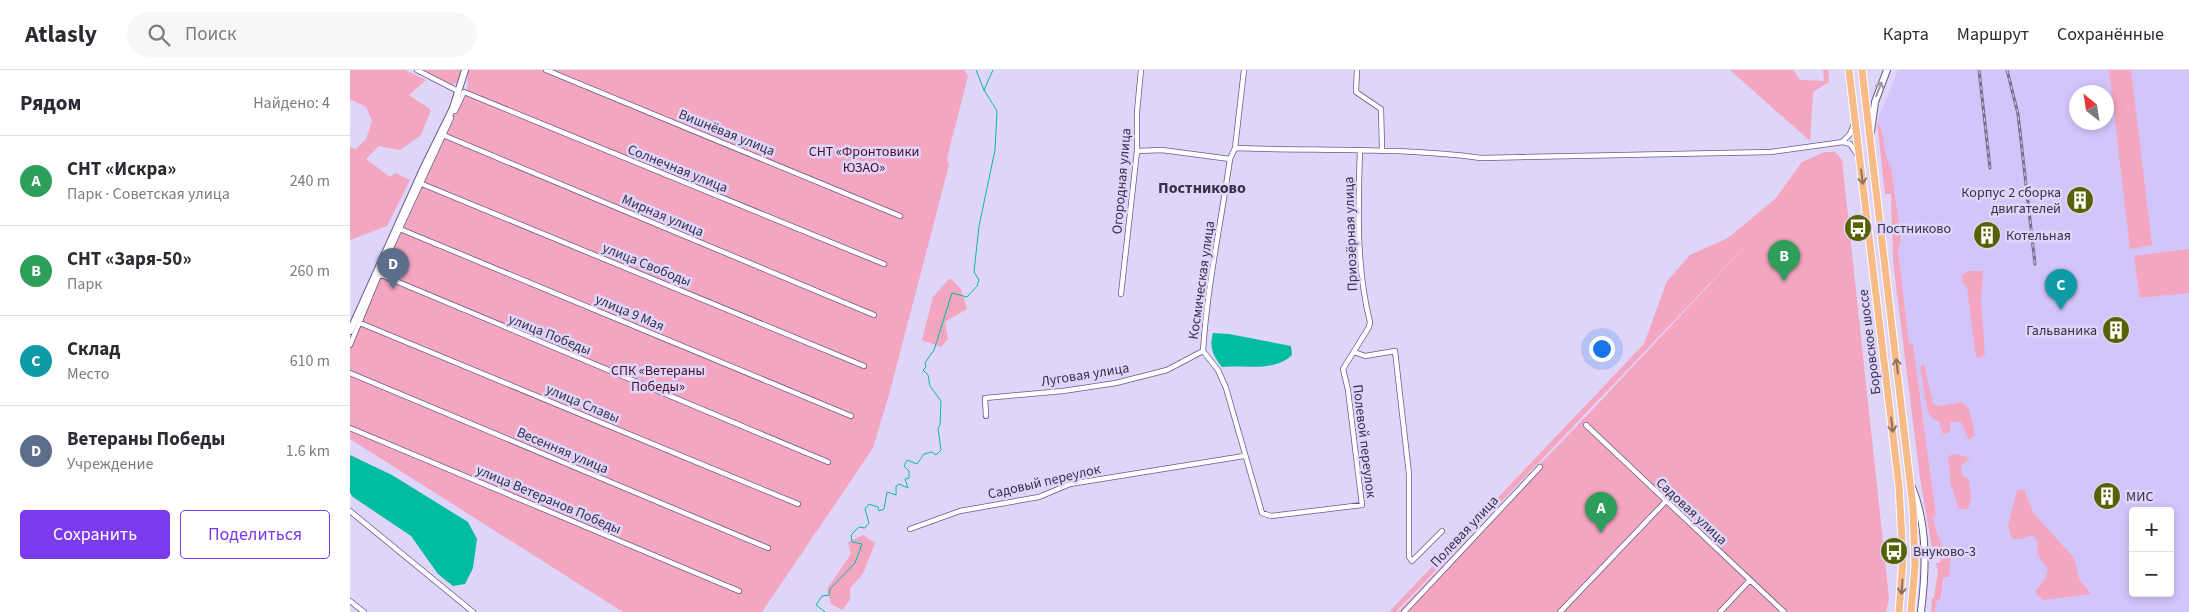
<!DOCTYPE html>
<html lang="ru">
<head>
<meta charset="utf-8">
<style>
  body { margin:0; font-family:"Source Sans 3",sans-serif; background:#f7f7f7; color:#2b2b33 }
  .controls { position:absolute; right:15px; bottom:15px; display:grid; overflow:hidden; border-radius:5px; box-shadow:0 2px 8px #0003 }
  .controls button { width:45px; height:45px; display:grid; place-items:center; padding:0; border:0; border-bottom:1px solid #e1e1e2; background:#fff; color:#2b2b33; font:25px sans-serif }
  .compass { position:absolute; left:1719px; top:15px; width:45px; height:45px; border-radius:50%; background:#fff; box-shadow:0 2px 8px #0003; rotate:330deg }
  .you { position:absolute; left:1251px; top:278px; width:18px; height:18px; margin:-12px; border:4px solid #fff; border-radius:50%; background:#1a73e8; box-shadow:0 0 0 8px #1a73e833 }
  .badge { display:grid; place-items:center; width:32px; height:32px; border-radius:50%; background:#7c3aed; color:#fff; font-size:16px; font-weight:700 }
  .pin { position:absolute; translate:-50% -41px; filter:drop-shadow(0 1px 2px #0008) }
  .pin::after { content:''; position:absolute; top:26px; width:18px; height:15px; background:inherit; clip-path:polygon(0 0,100% 0,50% 100%) }
  .list { margin:0; padding:0; list-style:none }
  h2 { display:flex; justify-content:space-between; align-items:center; height:65px; margin:0; padding:0 20px; font-size:21px }
  h2 small { font-size:16px; font-weight:400; color:#7c7c81 }
  .list li { display:grid; grid-template-columns:32px 1fr auto; gap:15px; align-items:center; box-sizing:border-box; height:90px; padding:0 20px; border-top:1px solid #e1e1e2 }
  .list b { display:block; font-size:19px; white-space:nowrap }
  .list p { margin:0; font-size:16px; white-space:nowrap; color:#7c7c81 }
  .list em { font-size:16px; font-style:normal; color:#7c7c81 }
  .actions { display:flex; gap:10px; padding:15px 20px }
  .actions a { flex:1; padding:11px 0; border:1px solid #7c3aed; border-radius:5px; text-align:center; font-size:18px; color:#7c3aed }
  .actions .main { background:#7c3aed; color:#fff }
  .icon { flex:none; width:28px; height:28px; fill:none; stroke:currentColor; stroke-width:2; stroke-linecap:round; stroke-linejoin:round }
  .map { position:relative; flex:none; width:1839px; height:542px; overflow:hidden }
  header { display:flex; align-items:center; gap:30px; box-sizing:border-box; height:70px; padding:0 25px; background:#fff; border-bottom:1px solid #e1e1e2 }
  header strong { font-size:24px }
  nav { display:flex; gap:28px; margin-inline-start:auto; font-size:18px }
  .search { width:350px; height:45px; background:#f7f7f7; display:flex; align-items:center; gap:12px; box-sizing:border-box; padding:0 18px; border-radius:28px; color:#7c7c81; font-size:19px }
  main { display:flex }
  aside { flex:1; background:#fff }
  .map>svg:first-child { display:block }
</style>
</head>
<body>
<header>
<strong>Atlasly</strong>
<div class="search"><svg class="icon" aria-label="search" viewBox="0 0 24 24"><circle cx="10" cy="10" r="6"/><path d="M15 15l6 6"/></svg>Поиск</div>
<nav><a>Карта</a><a>Маршрут</a><a>Сохранённые</a></nav>
</header>
<main>
<aside>
<h2>Рядом<small>Найдено: 4</small></h2>
<ul class="list">
<li><span class="badge" style="background:#2e9e5b">A</span><div><b>СНТ «Искра»</b><p>Парк · Советская улица</p></div><em>240 m</em></li>
<li><span class="badge" style="background:#2e9e5b">B</span><div><b>СНТ «Заря-50»</b><p>Парк</p></div><em>260 m</em></li>
<li><span class="badge" style="background:#0f9aa8">C</span><div><b>Склад</b><p>Место</p></div><em>610 m</em></li>
<li><span class="badge" style="background:#5c6f8a">D</span><div><b>Ветераны Победы</b><p>Учреждение</p></div><em>1.6 km</em></li>
</ul>
<div class="actions"><a class="main">Сохранить</a><a>Поделиться</a></div>
</aside>
<div class="map">
<svg width="1839" height="542" viewBox="0 0 1839 542">
  <rect width="100%" height="100%" fill="#ded5f9"/>
  <path fill="#d3c5fa" fill-rule="evenodd" d="M1548 0H1839V542H1585L1587 529H1592L1593 507H1599L1601 478 1593 477 1587 463 1583 447 1586 445 1569 317 1563 274 1559 273 1548 180 1551 169 1541 96 1536 90 1532 59 1527 52ZM1726 22H1756V52H1726ZM1783 441H1820V523H1783Z"/>
  <path fill="#f4a6c1" d="M0 0H55L76 10 59 25 81 40 71 65 50 80 29 76 16 89 40 107 45 103 60 110 37 156 0 170V77L6 79 16 69 22 51 16 37 0 29Z
    M72 0H113L108 12 103 15Z
    M118 0H614L618 6 597 88 599 95 540 321 523 378 412 542H273L0 369V270L21 219 117 20Z
    M1380 0H1443L1450 10 1474 11 1473 0H1478L1479 12 1463 22 1460 71Z
    M1759 0H1781L1802 175 1780 179Z
    M1527 52C1537 65 1531 83 1541 96L1551 169 1548 180 1559 273 1563 274 1586 445 1583 447 1587 463 1593 477 1602 479 1599 507H1593L1591 529 1587 530 1585 542H1581L1582 528H1584L1588 501 1586 493H1590L1591 481 1582 478 1570 408 1546 216 1543 190 1541 124H1535Z
    M1475 82H1485L1492 90 1539 528 1536 542H1048L1243 339 1406 165 1046 542H1039L1294 274 1317 211 1340 185 1378 168 1426 128 1452 92Z
    M1839 179V223L1790 228 1784 186Z
    M1618 201H1633L1631 233 1635 285 1629 288 1626 287 1617 218 1613 212 1611 206Z
    M600 208 611 219 617 239 595 252 598 269 591 277 572 270 583 227Z
    M1574 294 1583 334 1591 336 1612 332 1619 339 1625 365 1619 370 1611 352H1600V362L1593 364 1589 352 1581 347 1577 339 1570 296Z
    M1605 384 1620 388 1611 396 1612 405 1619 410 1621 428 1618 439H1609L1601 415 1598 386Z
    M1671 419 1674 420 1684 444 1724 488 1729 509 1741 524 1693 530 1685 522 1695 509 1698 500 1687 483 1688 472 1683 465 1670 469H1662L1658 456 1667 421Z
    M513 465 525 473 513 504 500 518V530L492 540 481 534 477 519 501 484 498 472Z"/>
  <path fill="#00bda1" d="M863 263 879 264 941 276 942 285C925 302 894 295 872 297 863 285 859 278 863 263Z
    M0 385 42 405 118 452 127 469 123 498 115 514 103 516 88 504 61 466 3 427 0 423Z"/>
  <g fill="none" stroke-linecap="round" stroke-linejoin="round">
    <path stroke="#00bda1" stroke-width="1" d="M634 20 643 0
      M475 542 466 535 472 526 479 525 480 519 505 493 512 474 502 472 501 465 509 457 515 458 519 453 515 439 519 434 528 437 529 441 534 439 537 422 546 425V416L549 414 558 418 555 409 559 408V401L554 396 557 390 567 394 574 384 582 382 586 385 591 380 588 358 590 355 591 331 580 316 578 305 573 300 576 297 575 293 584 280 602 223 617 227 627 216 629 210 624 202 629 156 645 80 647 41 634 20 626 0"/>
    <g stroke="#69598e" stroke-width="6">
      <path id="street" d="M67 0 108 21
        M196 0 550 146
        M894 0 885 78 880 89C871 153 857 217 853 281L868 300 876 318 910 436 912 443 921 446 1012 435 998 320 993 299 1019 257 1020 252C1006 197 1008 137 1010 80
        M1007 0 1006 22 1031 39 1032 79
        M105 41 114 22 534 194
        M93 65 524 245
        M1492 72 1500 64 1504 54
        M885 78C967 81 1049 77 1131 88L1421 82 1493 72 1500 74 1507 84
        M787 81 812 80 880 89
        M72 114 514 296
        M50 159 501 346
        M29 204 478 392
        M771 224 787 81V42L791 0
        M10 253 448 434
        M0 275 34 193 101 48
        M1004 282 1015 286 1045 281 1059 404V487L1062 491 1092 461
        M0 303 418 478
        M636 346 635 328 713 321 766 313 817 300 853 281
        M1236 355 1434 542
        M0 358 389 521
        M0 441 123 542
        M560 459 610 441 689 427 720 414 894 386
        M0 531 14 542
        M1054 542 1190 397
        M1210 542 1315 432
        M1370 542 1400 510"/>
    </g>
    <g stroke="#69598e" stroke-width="8">
      <path id="secondary" d="M1521 61 1525 32 1537 0
        M0 261 74 97 103 38 115 0
        M1562 417C1578 456 1576 501 1571 542"/>
    </g>
    <g stroke="#fff" stroke-width="9">
      <path id="primary" d="M1499 0 1549 416 1553 489 1549 542
        M1512 0 1563 438 1565 496 1561 542"/>
    </g>
    <use href="#street" stroke="#fff" stroke-width="4.5"/>
    <use href="#secondary" stroke="#fff" stroke-width="6"/>
    <use href="#primary" stroke="#f7bb88" stroke-width="7"/>
    <g stroke="#766e8b" stroke-width="3">
      <path id="rail" d="M1629 0 1640 98
        M1657 0 1668 44 1685 194"/>
    </g>
    <use href="#rail" stroke="#ded5f9" stroke-width="1" stroke-dasharray="4" stroke-linecap="butt"/>
  </g>
  <defs><path id="oneway-shaft" d="M-6 0H5M1.5-3L5.5 0L1.5 3" fill="none" stroke-width="1.6" stroke-linecap="round" stroke-linejoin="round" transform="scale(1.25)"/></defs>
  <use stroke="#9b98a4" href="#oneway-shaft" transform="translate(1529 19) rotate(-69)"/>
  <g stroke="#8d6f65">
    <use href="#oneway-shaft" transform="translate(1512 107) rotate(83)"/>
    <use href="#oneway-shaft" transform="translate(1547 296) rotate(-97)"/>
    <use href="#oneway-shaft" transform="translate(1542 355) rotate(83)"/>
    <use href="#oneway-shaft" transform="translate(1552 517) rotate(94)"/>
  </g>
  <defs>
    <g id="building-disc" transform="scale(1.4375)"><circle r="9.5" fill="#566100" stroke="#ded5f9"/><path d="M-4-6H4V6H1V3H-1V6H-4ZM-2.5-4.3h1.7v1.8h-1.7ZM.8-4.3h1.7v1.8H.8ZM-2.5-1h1.7V.8h-1.7ZM.8-1h1.7V.8H.8Z" fill="#fff"/></g>
    <g id="bus-disc" transform="scale(1.4375)"><circle r="9.5" fill="#566100" stroke="#ded5f9"/><path d="M-5-6H5V4H4V6H2V4H-2V6H-4V4H-5ZM-3.5-4V0h7V-4ZM-3.5 1.2v1.5H-2V1.2ZM2 1.2v1.5H3.5V1.2Z" fill="#fff"/></g>
  </defs>
  <g fill-rule="evenodd">
    <use href="#building-disc" x="1730" y="130"/>
    <use href="#bus-disc" x="1508" y="158"/>
    <use href="#building-disc" x="1637" y="165"/>
    <use href="#building-disc" x="1766" y="260"/>
    <use href="#building-disc" x="1757" y="426"/>
    <use href="#bus-disc" x="1544" y="481"/>
  </g>
  <g text-anchor="middle" stroke-width="5" stroke-linejoin="round" paint-order="stroke">
    <g font-size="14" fill="#373048" stroke="#ded5f9">
      <text transform="translate(377 62) rotate(22)" y="5">Вишнёвая улица</text>
      <text transform="translate(328 98) rotate(22)" y="5">Солнечная улица</text>
      <text transform="translate(771 111) rotate(-85)" y="5">Огородная улица</text>
      <text transform="translate(313 145) rotate(23)" y="5">Мирная улица</text>
      <text transform="translate(1000 164) rotate(-92)" y="5">Приозёрная улица</text>
      <text transform="translate(297 194) rotate(22)" y="5">улица Свободы</text>
      <text transform="translate(851 210) rotate(-82)" y="5">Космическая улица</text>
      <text transform="translate(280 242) rotate(23)" y="5">улица 9 Мая</text>
      <text transform="translate(200 264) rotate(22)" y="5">улица Победы</text>
      <text transform="translate(1519 272) rotate(-97)" y="5">Боровское шоссе</text>
      <text transform="translate(735 304) rotate(-9)" y="5">Луговая улица</text>
      <text transform="translate(233 333) rotate(23)" y="5">улица Славы</text>
      <text transform="translate(1015 371) rotate(83)" y="5">Полевой переулок</text>
      <text transform="translate(213 380) rotate(23)" y="5">Весенняя улица</text>
      <text transform="translate(694 411) rotate(-13)" y="5">Садовый переулок</text>
      <text transform="translate(199 429) rotate(23)" y="5">улица Ветеранов Победы</text>
      <text transform="translate(1342 441) rotate(43)" y="5">Садовая улица</text>
      <text transform="translate(1114 461) rotate(-47)" y="5">Полевая улица</text>
    </g>
    <g font-size="14" fill="#4c0d2a" stroke="#ded5f9">
      <text x="514" y="86">СНТ «Фронтовики<tspan x="514" dy="16">ЮЗАО»</tspan></text>
      <text x="308" y="305">СПК «Ветераны<tspan x="308" dy="16">Победы»</tspan></text>
    </g>
    <g font-size="14" fill="#373048" stroke="#ded5f9" text-anchor="start">
      <text x="1711" y="127" text-anchor="end">Корпус 2 сборка<tspan x="1711" dy="16">двигателей</tspan></text>
      <text x="1527" y="163">Постниково</text>
      <text x="1656" y="170">Котельная</text>
      <text x="1747" y="265" text-anchor="end">Гальваника</text>
      <text x="1776" y="431">МИС</text>
      <text x="1563" y="486">Внуково-3</text>
    </g>
    <g font-size="16" font-weight="bold" fill="#373048" stroke="#ded5f9">
      <text x="852" y="123">Постниково</text>
    </g>
  </g>
</svg>
<div class="controls">
<button>+</button>
<button>−</button>
</div>
<svg class="compass" viewBox="-18 -18 36 36"><path d="M0-13l5 13h-10z" fill="#e53935"/><path d="M0 13l5-13h-10z" fill="#7c7c81"/></svg>
<div class="you"></div>
<div class="pin badge" style="left:1251px;top:463px;background:#2e9e5b">A</div>
<div class="pin badge" style="left:1434px;top:211px;background:#2e9e5b">B</div>
<div class="pin badge" style="left:1711px;top:240px;background:#0f9aa8">C</div>
<div class="pin badge" style="left:43px;top:219px;background:#5c6f8a">D</div>
</div>
</main>
</body>
</html>
